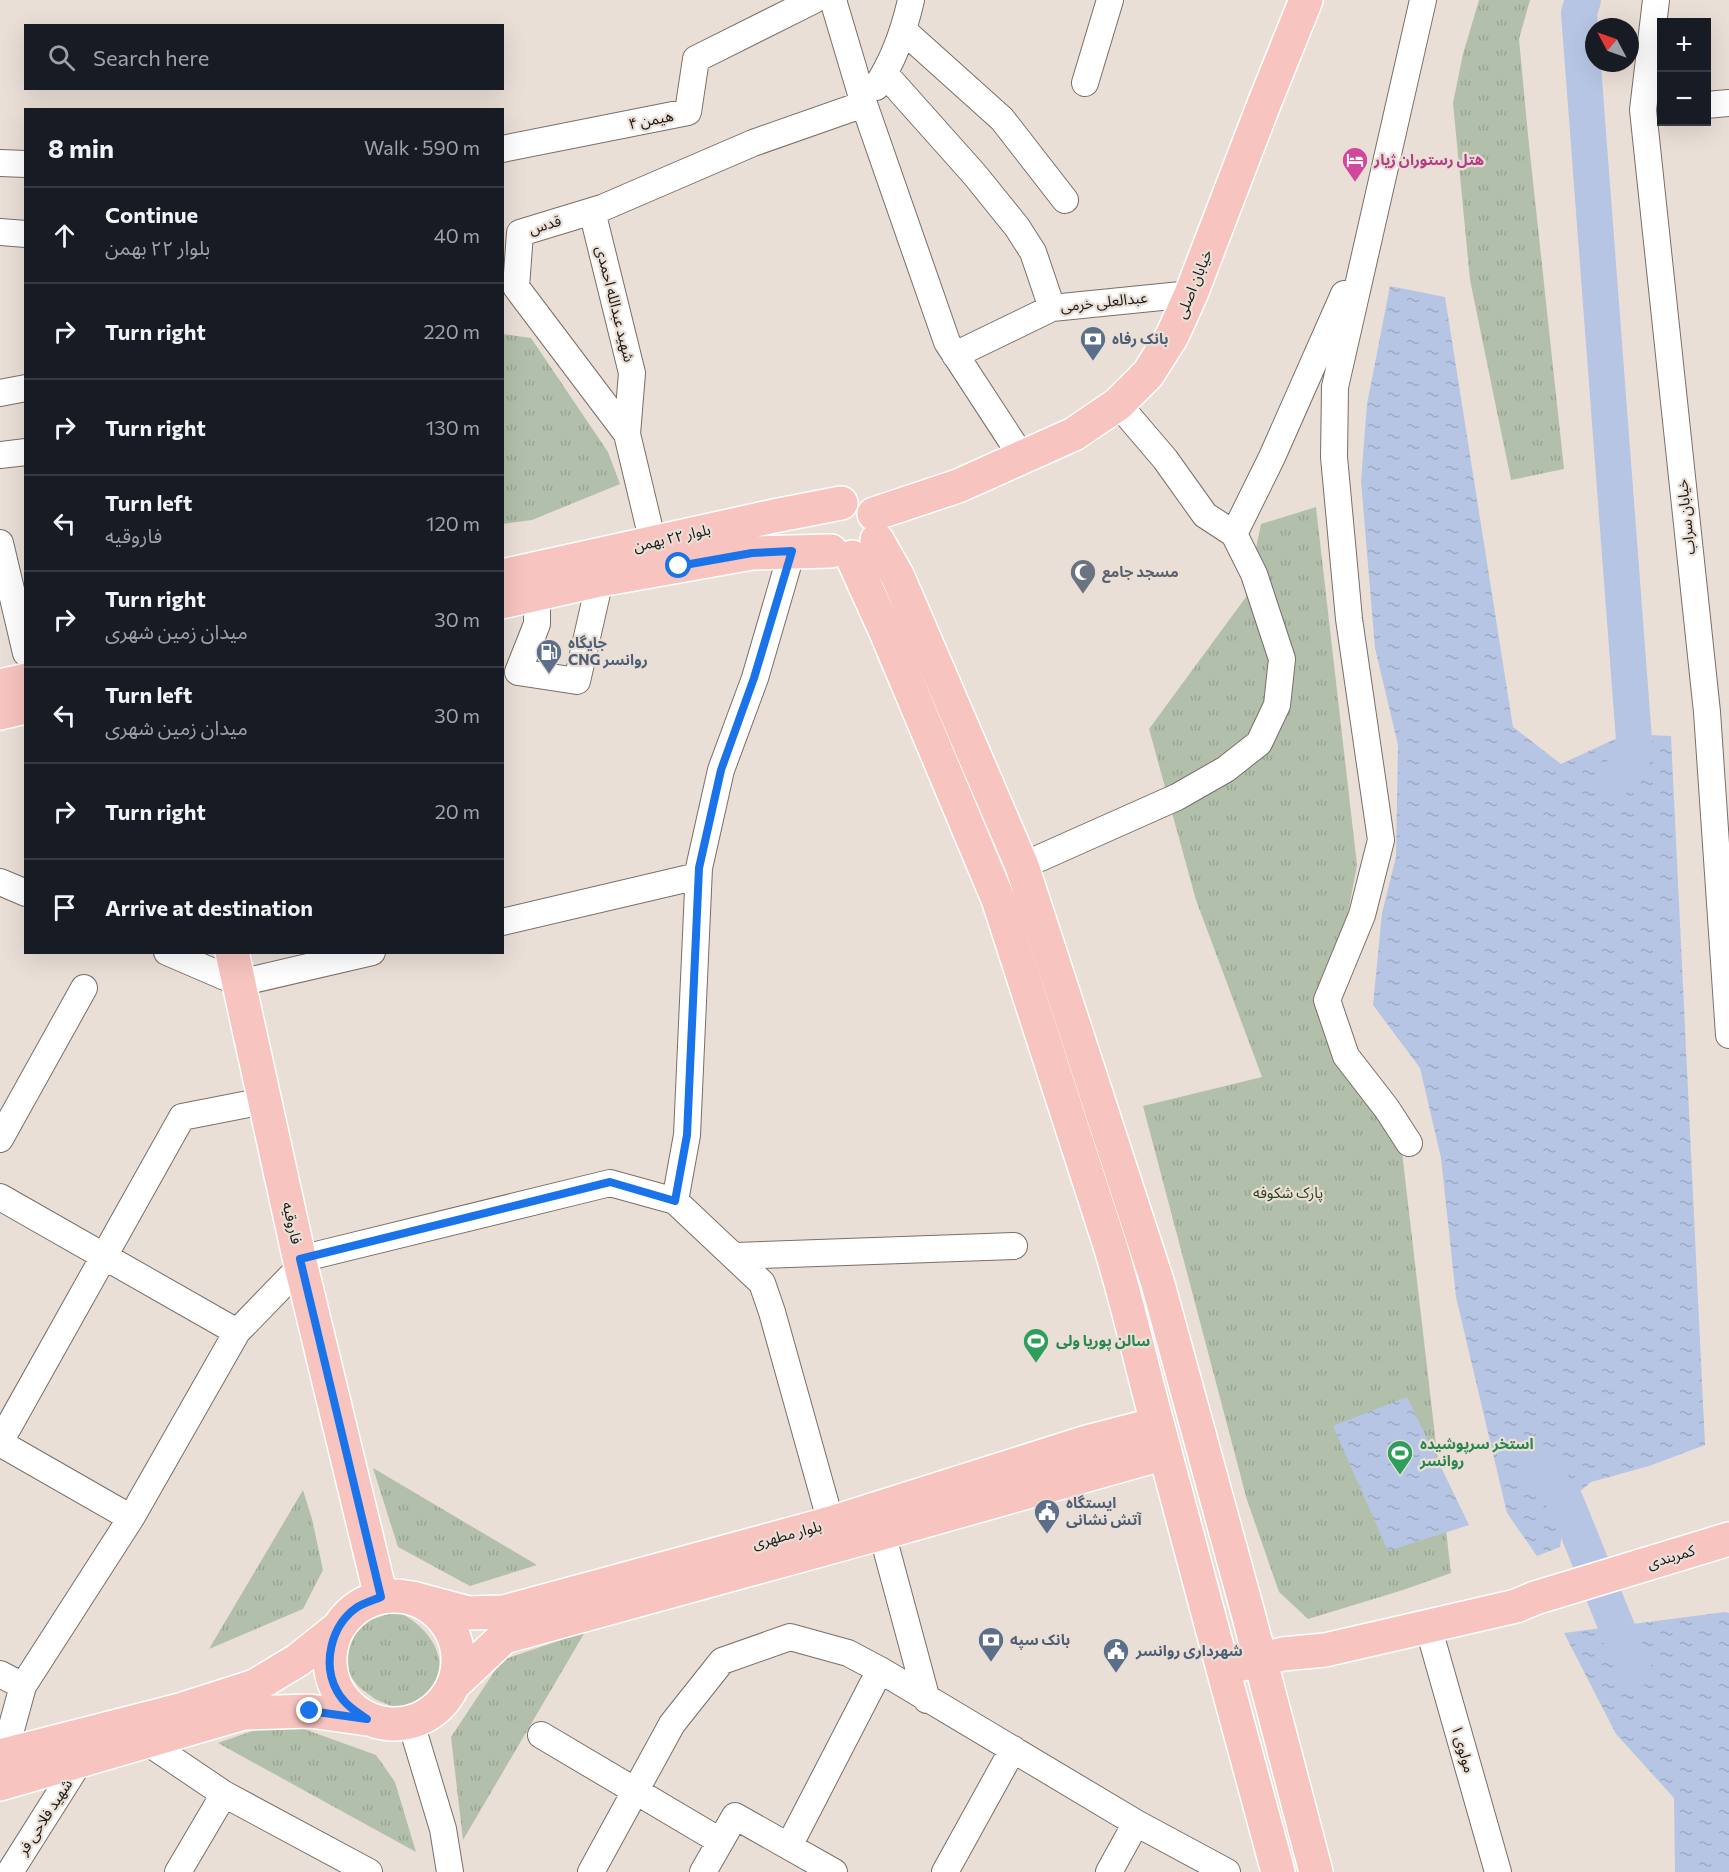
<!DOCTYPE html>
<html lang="en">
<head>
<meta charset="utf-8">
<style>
  body { margin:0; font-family:Commissioner,"Noto Sans Arabic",sans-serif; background:#20242c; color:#f1f3f6 }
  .controls { position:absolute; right:18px; top:18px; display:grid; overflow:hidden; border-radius:0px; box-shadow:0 6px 24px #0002 }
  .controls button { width:54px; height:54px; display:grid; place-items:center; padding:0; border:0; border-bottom:2px solid #363941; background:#171b24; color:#f1f3f6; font:30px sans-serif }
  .compass { position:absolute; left:1585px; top:18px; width:54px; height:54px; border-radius:50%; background:#171b24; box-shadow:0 6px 24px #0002; rotate:311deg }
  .stop { position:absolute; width:18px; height:18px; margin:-14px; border:4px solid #1a73e8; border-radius:50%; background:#fff }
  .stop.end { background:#1a73e8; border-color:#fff; box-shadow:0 2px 6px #0008 }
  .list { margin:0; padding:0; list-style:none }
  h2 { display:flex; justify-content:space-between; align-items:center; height:78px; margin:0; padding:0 24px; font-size:26px }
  h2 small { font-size:20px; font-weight:400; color:#9ea1a6 }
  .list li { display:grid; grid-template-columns:39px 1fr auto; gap:18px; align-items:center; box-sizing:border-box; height:96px; padding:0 24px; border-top:2px solid #363941 }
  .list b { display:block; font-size:22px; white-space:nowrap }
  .list p { margin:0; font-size:20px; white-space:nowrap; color:#9ea1a6 }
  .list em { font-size:20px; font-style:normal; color:#9ea1a6 }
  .icon { flex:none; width:33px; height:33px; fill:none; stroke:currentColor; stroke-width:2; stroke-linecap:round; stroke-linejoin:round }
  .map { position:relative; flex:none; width:1729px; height:1872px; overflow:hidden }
  .search { position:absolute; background:#171b24; box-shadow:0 6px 24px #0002; left:24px; top:24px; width:480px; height:66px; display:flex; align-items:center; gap:15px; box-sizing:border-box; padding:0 21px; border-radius:0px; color:#9ea1a6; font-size:22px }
  .panel { position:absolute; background:#171b24; box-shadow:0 6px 24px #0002; left:24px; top:108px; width:480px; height:846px; border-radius:0px }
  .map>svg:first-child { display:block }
</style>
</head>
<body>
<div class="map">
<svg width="1729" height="1872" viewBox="0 0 1729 1872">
  <defs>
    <pattern id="grass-tufts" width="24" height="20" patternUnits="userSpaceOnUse" patternTransform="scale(1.5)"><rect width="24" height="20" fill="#b2c0ab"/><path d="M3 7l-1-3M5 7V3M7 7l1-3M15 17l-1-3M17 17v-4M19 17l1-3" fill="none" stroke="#99a492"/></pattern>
    <pattern id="water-ripples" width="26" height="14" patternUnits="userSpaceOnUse" patternTransform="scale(1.5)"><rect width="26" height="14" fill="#b6c5e3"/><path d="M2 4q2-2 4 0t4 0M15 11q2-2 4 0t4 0" fill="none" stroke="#9ca9c2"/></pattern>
  </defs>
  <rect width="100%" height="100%" fill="#eadfd6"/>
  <path fill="url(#grass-tufts)" d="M1479 0H1530L1519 39 1528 135 1564 469 1511 480 1470 280 1453 103 1463 54Z
    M503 334 531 338 608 452 620 484 532 520 503 524Z
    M1316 507 1357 865 1325 1037 1399 1126 1451 1573 1403 1590 1308 1619 1279 1592 1247 1500 1143 1106 1262 1077 1196 900 1149 729 1246 597 1261 524Z
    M373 1468 537 1565 470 1586 398 1547Z
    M303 1490 312 1519 323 1570 303 1609 209 1649Z
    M396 1611C415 1619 435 1637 439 1659 442 1672 432 1688 425 1699L396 1708 375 1699 359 1687 348 1673 342 1653 359 1624Z
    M585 1632 463 1840 451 1737 502 1660Z
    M267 1726 304 1729 376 1755 395 1782 416 1852 218 1743Z"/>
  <path fill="url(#water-ripples)" d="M1390 286 1445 297 1513 727 1561 764 1626 734 1671 736 1705 1445 1649 1466 1591 1482 1566 1503 1560 1547 1537 1556 1507 1513 1456 1297 1441 1158 1420 1068 1373 1005 1382 913 1396 857 1398 745 1375 648 1361 481 1367 404Z
    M1407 1397 1469 1525 1388 1551 1333 1426Z
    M1725 1612 1729 1613V1872H1675L1674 1798 1616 1734 1564 1633Z"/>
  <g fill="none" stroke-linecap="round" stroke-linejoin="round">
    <path stroke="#b6c5e3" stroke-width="36" d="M1583 0 1579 13 1635 753 1618 777
      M1536 1463 1566 1502 1634 1670"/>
    <g stroke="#796f67" stroke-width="28">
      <path id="minor" d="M833 0 864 104 947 342 1022 457
        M1656 0 1643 110 1707 712 1729 1035
        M904 31 1002 119 1065 200
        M885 74 975 175 1017 227 1033 252 1052 308
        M1085 83 1110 0
        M876 87C894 60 904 31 911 0
        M1706 105 1729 103
        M502 149 688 112 696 59 814 0
        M0 163 26 164
        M592 211 632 373 627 434
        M0 232 26 234
        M955 355 1052 308 1191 294
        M0 393 26 388
        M1118 404 1165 459 1205 515 1234 534
        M0 455 26 452
        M0 543 26 653
        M653 543 627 434 516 287 520 233 602 208 753 143 864 104
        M792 551 755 678 721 770 699 868 687 1135 675 1201 762 1283 772 1312 831 1523
        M537 594V624L518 672 577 681 600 580
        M1022 866 1177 797 1226 769 1259 743 1277 705 1282 659 1254 574 1234 534 1272 457 1344 294
        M0 882 26 893
        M502 922 698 876
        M167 952 239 983 372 952
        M0 1139 84 988
        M1409 1143 1387 1109 1346 1056 1327 1000 1362 915 1381 840 1349 619 1334 457 1335 387 1423 0
        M0 1197 237 1332
        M735 1256 1014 1246
        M300 1259 610 1183 675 1201
        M0 1442 182 1117 264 1101
        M0 1443 131 1518
        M882 1533 927 1700
        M1428 1626 1498 1872
        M0 1674 23 1686
        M411 1723 443 1829 450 1872
        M541 1735 720 1841
        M147 1742 224 1794 369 1872
        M4 1755 23 1686 131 1518 237 1332 301 1266
        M789 1846 880 1670
        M10 1872 80 1761
        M178 1872 224 1794
        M591 1872 672 1724 722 1661 790 1637 848 1653 880 1670 1136 1823 1227 1872
        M703 1872 735 1816 834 1872
        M945 1872 1013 1749
        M1109 1872 1136 1823"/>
    </g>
    <g stroke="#fff" stroke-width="36">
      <path id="major" d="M874 514 958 486 1074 434 1118 404 1148 374 1172 336 1191 294 1264 104 1306 0
        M877 540 898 577 1022 866 1158 1284 1248 1613 1316 1872
        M852 557 886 632 998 899 1106 1233C1127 1297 1140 1362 1158 1426 1198 1574 1237 1724 1278 1872
        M502 576 774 516 841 503
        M502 602 600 580 752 553 831 551
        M0 686 26 680
        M0 713 26 707
        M232 952 301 1266 381 1597
        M330 1660a64 64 0 1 1 128 0a64 64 0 1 1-128 0Z
        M412 1598 468 1613 504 1612 831 1523 1087 1442 1157 1424
        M1238 1665 1283 1654 1325 1650 1516 1606 1535 1598 1729 1539
        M454 1684 504 1637 882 1533 1165 1453
        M0 1756 180 1710 255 1686 298 1660 338 1628
        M0 1784 244 1713 310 1711 367 1719"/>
    </g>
    <use href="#minor" stroke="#fff" stroke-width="26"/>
    <use href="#major" stroke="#f7c4bf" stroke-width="33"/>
  </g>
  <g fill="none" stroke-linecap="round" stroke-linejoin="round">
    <path stroke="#1a73e8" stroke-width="8" d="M310 1711 367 1719C355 1711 344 1704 337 1691 322 1664 331 1626 356 1608 363 1603 374 1600 381 1597L300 1259 610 1182 675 1201 687 1135 699 868 721 770 754 678 792 551 752 553 679 566"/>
  </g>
  <defs>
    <g id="hotel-pin" transform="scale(1.35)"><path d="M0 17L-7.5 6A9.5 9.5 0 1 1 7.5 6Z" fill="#d1479c" stroke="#eadfd6"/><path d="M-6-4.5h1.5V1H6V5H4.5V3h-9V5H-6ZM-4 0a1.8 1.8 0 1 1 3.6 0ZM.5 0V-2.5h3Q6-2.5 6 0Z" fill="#fff"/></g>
    <g id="bank-pin" transform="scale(1.35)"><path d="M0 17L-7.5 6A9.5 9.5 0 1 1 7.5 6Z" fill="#5c6f8a" stroke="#eadfd6"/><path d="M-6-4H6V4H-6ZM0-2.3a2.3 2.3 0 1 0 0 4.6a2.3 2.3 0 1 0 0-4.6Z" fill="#fff"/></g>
    <g id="mosque-pin" transform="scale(1.35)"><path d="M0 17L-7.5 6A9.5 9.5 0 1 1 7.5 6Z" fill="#6b7280" stroke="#eadfd6"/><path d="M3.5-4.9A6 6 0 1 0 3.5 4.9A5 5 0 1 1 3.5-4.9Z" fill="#fff"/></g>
    <g id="fuel-pin" transform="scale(1.35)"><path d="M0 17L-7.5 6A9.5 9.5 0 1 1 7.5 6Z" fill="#5c6f8a" stroke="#eadfd6"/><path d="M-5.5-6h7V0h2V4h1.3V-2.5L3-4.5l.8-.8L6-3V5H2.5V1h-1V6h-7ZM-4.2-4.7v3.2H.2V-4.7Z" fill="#fff"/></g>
    <g id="stadium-pin" transform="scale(1.35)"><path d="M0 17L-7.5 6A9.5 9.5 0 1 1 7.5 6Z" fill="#2e9e5b" stroke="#eadfd6"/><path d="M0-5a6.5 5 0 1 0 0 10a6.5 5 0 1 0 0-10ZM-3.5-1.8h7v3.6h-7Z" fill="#fff"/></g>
    <g id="civic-pin" transform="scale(1.35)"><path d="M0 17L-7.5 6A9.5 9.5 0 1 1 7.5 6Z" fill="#5c6f8a" stroke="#eadfd6"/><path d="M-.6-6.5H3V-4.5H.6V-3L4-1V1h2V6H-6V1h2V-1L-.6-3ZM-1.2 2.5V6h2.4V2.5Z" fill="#fff"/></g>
  </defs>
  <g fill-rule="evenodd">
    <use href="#hotel-pin" x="1355" y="160"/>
    <use href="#bank-pin" x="1093" y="339"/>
    <use href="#mosque-pin" x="1083" y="572"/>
    <use href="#fuel-pin" x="549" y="652"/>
    <use href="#stadium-pin" x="1036" y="1341"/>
    <use href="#stadium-pin" x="1400" y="1453"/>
    <use href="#civic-pin" x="1047" y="1512"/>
    <use href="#bank-pin" x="991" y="1640"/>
    <use href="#civic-pin" x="1116" y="1651"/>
  </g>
  <g text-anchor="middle" stroke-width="4.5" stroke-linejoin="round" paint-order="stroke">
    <g font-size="15" fill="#1d1916" stroke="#eadfd6">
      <text transform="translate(651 120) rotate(-11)" y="5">هیمن ۴</text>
      <text transform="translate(545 225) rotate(-17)" y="5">قدس</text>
      <text transform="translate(1194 284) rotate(-68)" y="5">خیابان اصلی</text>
      <text transform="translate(1104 302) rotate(-6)" y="5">عبدالعلی خرمی</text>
      <text transform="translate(615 304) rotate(76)" y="5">شهید عبدالله احمدی</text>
      <text transform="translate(1686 517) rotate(-96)" y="5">خیابان سراب</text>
      <text transform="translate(672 538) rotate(-13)" y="5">بلوار ۲۲ بهمن</text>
      <text transform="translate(292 1223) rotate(77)" y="5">فاروقیه</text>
      <text transform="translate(787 1535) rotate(-15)" y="5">بلوار مطهری</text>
      <text transform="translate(1671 1557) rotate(-17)" y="5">کمربندی</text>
      <text transform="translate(1463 1749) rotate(74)" y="5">مولوی ۱</text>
      <text transform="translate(45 1817) rotate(-57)" y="5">شهید فلاحی فر</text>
    </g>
    <g font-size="15" font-weight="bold" fill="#b23c85" stroke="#eadfd6" text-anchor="start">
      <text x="1374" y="165">هتل رستوران ژیار</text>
    </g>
    <g font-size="15" font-weight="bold" fill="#4e5e75" stroke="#eadfd6" text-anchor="start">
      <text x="1112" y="344">بانک رفاه</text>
      <text x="568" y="648">جایگاه<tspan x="568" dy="17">CNG روانسر</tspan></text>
      <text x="1066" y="1508">ایستگاه<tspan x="1066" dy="17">آتش نشانی</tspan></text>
      <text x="1010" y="1645">بانک سپه</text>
      <text x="1136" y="1656">شهرداری روانسر</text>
    </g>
    <g font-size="15" font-weight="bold" fill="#5b616d" stroke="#eadfd6" text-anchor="start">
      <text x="1102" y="577">مسجد جامع</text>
    </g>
    <g font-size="15" fill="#294317" stroke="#eadfd6">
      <text x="1288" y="1198">پارک شکوفه</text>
    </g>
    <g font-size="15" font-weight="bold" fill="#27864d" stroke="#eadfd6" text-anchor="start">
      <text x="1056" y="1346">سالن پوریا ولی</text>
      <text x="1420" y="1449">استخر سرپوشیده<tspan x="1420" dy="17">روانسر</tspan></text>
    </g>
  </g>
</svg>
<div class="controls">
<button>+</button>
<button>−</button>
</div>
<svg class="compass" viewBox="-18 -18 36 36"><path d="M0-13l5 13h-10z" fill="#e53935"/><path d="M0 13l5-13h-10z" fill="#9ea1a6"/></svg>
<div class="stop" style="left:679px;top:566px"></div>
<div class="stop end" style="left:310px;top:1711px"></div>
<div class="search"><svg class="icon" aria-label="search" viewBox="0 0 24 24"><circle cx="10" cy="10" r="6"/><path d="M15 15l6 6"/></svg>Search here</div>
<section class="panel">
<h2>8 min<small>Walk · 590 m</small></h2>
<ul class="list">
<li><svg class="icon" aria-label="ahead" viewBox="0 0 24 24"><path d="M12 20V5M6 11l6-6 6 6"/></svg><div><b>Continue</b><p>بلوار ۲۲ بهمن</p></div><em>40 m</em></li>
<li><svg class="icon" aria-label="right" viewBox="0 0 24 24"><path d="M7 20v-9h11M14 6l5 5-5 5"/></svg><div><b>Turn right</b></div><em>220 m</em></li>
<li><svg class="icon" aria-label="right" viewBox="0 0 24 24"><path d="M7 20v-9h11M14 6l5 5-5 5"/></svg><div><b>Turn right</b></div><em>130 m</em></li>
<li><svg class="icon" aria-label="left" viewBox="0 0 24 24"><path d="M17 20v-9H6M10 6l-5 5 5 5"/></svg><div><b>Turn left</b><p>فاروقیه</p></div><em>120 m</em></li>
<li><svg class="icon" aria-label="right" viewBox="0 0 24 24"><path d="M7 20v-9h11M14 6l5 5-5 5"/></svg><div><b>Turn right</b><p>میدان زمین شهری</p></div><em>30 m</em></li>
<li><svg class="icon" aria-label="left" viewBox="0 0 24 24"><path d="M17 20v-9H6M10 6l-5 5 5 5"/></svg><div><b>Turn left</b><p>میدان زمین شهری</p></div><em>30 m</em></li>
<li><svg class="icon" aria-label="right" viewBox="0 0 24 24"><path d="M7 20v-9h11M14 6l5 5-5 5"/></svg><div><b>Turn right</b></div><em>20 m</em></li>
<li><svg class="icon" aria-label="arrive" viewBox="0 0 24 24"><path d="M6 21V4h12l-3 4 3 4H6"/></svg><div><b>Arrive at destination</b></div></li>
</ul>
</section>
</div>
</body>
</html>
